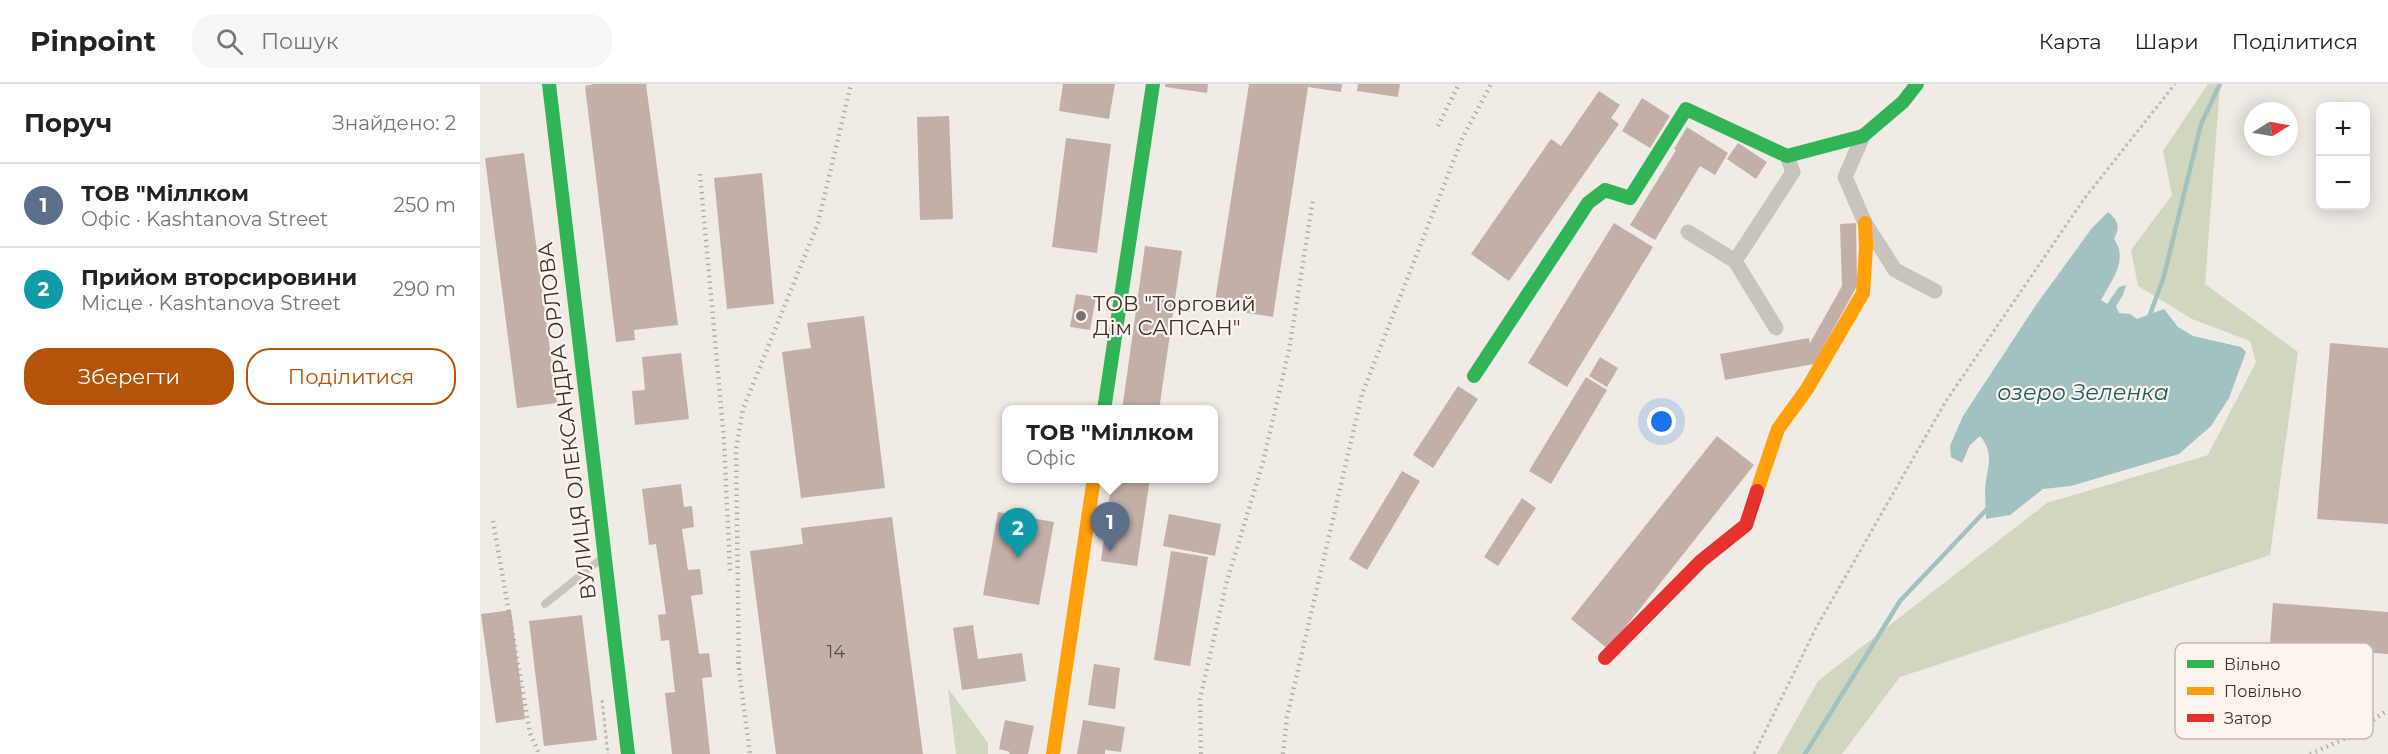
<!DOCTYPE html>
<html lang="uk">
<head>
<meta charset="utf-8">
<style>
  body { margin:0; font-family:Montserrat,sans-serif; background:#f6f6f6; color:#222 }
  .controls { position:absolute; right:18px; top:18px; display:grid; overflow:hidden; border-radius:12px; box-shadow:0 3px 15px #0003 }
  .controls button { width:54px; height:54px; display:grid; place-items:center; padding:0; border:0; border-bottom:2px solid #e0e0e0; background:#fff; color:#222; font:30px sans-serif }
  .compass { position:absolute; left:1764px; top:18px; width:54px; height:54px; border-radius:50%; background:#fff; box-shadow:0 3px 15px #0003; rotate:79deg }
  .you { position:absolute; left:1182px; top:338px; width:21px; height:21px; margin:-15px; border:4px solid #fff; border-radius:50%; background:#1a73e8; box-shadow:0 0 0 9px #1a73e833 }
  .badge { display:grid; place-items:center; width:39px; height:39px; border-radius:50%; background:#b45309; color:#fff; font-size:20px; font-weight:700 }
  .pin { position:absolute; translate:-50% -50px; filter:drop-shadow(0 2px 3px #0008) }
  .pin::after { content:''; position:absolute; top:32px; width:21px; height:18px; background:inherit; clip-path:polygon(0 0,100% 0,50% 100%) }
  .popup { position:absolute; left:522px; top:321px; width:216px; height:78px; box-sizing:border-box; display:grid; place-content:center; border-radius:12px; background:#fff; filter:drop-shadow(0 2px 4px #0005); font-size:20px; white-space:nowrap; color:#767676 }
  .popup b { font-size:22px; color:#222 }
  .popup::after { content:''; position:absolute; left:50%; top:100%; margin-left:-12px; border:12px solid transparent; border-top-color:#fff }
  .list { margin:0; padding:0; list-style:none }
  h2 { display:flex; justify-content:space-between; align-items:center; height:78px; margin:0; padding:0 24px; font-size:26px }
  h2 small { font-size:20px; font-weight:400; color:#767676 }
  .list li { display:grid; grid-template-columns:39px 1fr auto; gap:18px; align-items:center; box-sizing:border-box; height:84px; padding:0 24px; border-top:2px solid #e0e0e0 }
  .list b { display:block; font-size:22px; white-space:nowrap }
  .list p { margin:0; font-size:20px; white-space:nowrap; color:#767676 }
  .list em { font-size:20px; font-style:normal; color:#767676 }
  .actions { display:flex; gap:12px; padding:18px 24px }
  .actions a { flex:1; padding:14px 0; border:2px solid #b45309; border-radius:24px; text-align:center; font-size:21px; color:#b45309 }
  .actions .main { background:#b45309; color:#fff }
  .icon { flex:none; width:33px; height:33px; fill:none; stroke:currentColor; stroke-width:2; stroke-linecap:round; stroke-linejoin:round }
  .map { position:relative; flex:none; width:1908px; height:670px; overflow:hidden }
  header { display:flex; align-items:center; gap:36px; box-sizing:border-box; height:84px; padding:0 30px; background:#fff; border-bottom:2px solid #e0e0e0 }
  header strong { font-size:28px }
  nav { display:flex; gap:33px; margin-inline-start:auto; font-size:21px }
  .search { width:420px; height:54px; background:#f6f6f6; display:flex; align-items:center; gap:15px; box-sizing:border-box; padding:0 21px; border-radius:24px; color:#767676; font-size:22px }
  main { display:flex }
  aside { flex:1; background:#fff }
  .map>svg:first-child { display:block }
</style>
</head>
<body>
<header>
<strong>Pinpoint</strong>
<div class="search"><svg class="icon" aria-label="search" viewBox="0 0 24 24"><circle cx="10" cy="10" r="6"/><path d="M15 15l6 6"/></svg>Пошук</div>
<nav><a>Карта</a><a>Шари</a><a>Поділитися</a></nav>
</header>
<main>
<aside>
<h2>Поруч<small>Знайдено: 2</small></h2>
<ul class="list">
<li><span class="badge" style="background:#5c6f8a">1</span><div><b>ТОВ &quot;Міллком</b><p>Офіс · Kashtanova Street</p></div><em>250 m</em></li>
<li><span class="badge" style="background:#0f9aa8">2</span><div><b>Прийом вторсировини</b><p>Місце · Kashtanova Street</p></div><em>290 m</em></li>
</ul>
<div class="actions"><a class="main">Зберегти</a><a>Поділитися</a></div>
</aside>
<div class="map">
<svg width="1908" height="670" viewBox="0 0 1908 670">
  <rect width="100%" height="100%" fill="#f0ebe5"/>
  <path fill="#d1d6bf" d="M1728 0H1740L1725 200 1818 268 1790 471 1420 593 1362 670H1297L1338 597 1567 419 1728 371 1776 278 1770 257 1712 235 1658 202 1651 166 1692 111 1683 67Z
    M468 604 508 659V670H476Z"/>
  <path fill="#a1c2c1" d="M1628 128C1639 137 1640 143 1634 155 1649 176 1631 197 1621 216L1627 220 1639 203 1646 201 1643 211 1636 222 1639 229 1650 230 1657 235 1684 225 1698 243 1713 252 1761 263 1766 268 1749 314 1731 342 1699 370 1591 402 1563 405 1530 431 1506 435C1506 426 1505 416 1505 406 1506 385 1516 371 1500 352L1490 361 1482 379 1471 373 1470 362 1483 332 1556 221 1612 144Z"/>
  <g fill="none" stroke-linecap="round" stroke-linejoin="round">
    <path stroke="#a1c2c1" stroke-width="4.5" d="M1668 236 1684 192 1721 40 1740 0
      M1325 670 1420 517 1509 423"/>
  </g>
  <path fill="#c3afa7" d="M114 0H166L198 241 154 246 155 256 136 258 105 2Z
    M583 0H635L629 35 579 27Z
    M685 0H728L727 9 685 3Z
    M769 0H862L861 8 828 3 793 233 734 224Z
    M878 0H920L918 13 877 7Z
    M1119 7 1140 21 1131 34 1139 40 1029 197 991 170 1071 55 1081 62Z
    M1162 14 1190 32 1170 64 1142 47Z
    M469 32 473 135 440 136 437 33Z
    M1207 43 1248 69 1235 91 1220 82 1175 156 1150 141 1196 66 1194 65Z
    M586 54 631 60 617 169 572 163Z
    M1258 59 1287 78 1276 95 1247 75Z
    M44 69 77 319 37 324 5 74Z
    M282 89 294 220 247 225 234 94Z
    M1134 139 1173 163 1087 303 1048 279Z
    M1376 139 1377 202 1334 280 1245 296 1240 270 1329 254 1330 259 1362 202 1360 140Z
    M665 162 702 167 679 326H642Z
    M596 210 616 213 610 246 590 243Z
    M384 232 405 404 321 414 302 268 331 264 327 239Z
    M1850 259 1908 264V440L1837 435Z
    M201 269 209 335 155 341 152 307 165 306 162 273Z
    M1120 273 1138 284 1127 303 1109 292Z
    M1106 293 1127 306 1071 400 1049 387Z
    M978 302 998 315 953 384 933 371Z
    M1237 352 1274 381 1128 565 1091 535Z
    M922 387 940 397 887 486 869 475Z
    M632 394H670L657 482 621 477Z
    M201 400 204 423 212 422 214 443 202 445 208 486 220 485 223 510 211 512 219 570 229 569 232 593 222 594 230 670H192L185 609 195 608 189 556 181 557 178 531 186 530 176 460 169 461 162 405Z
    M1042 414 1056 424 1018 482 1004 473Z
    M518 428 574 438 559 521 503 511Z
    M689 430 741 440 735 472 683 462Z
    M412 433 443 670H296L270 467 323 460 321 444Z
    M691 467 728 473 710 582 674 576Z
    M1793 519 1908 528V570L1790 560Z
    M31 526 45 635 16 639 1 530Z
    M102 531 117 656 64 662 49 537Z
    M493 541 498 575 542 569 546 597 482 606 473 544Z
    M614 580 640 584 635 625 608 621Z
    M525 636 554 642 548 670H529L530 668 519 665Z
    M603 636 645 643 641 668 625 666V670H597Z"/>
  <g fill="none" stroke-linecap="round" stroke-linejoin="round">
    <path stroke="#c2bbb6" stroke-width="3" stroke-dasharray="3 3" stroke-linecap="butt" d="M122 616 128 670
      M1274 670 1336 544 1466 317 1604 115 1695 0"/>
    <path stroke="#c9c3be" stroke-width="8" d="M65 520 121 475"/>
    <path stroke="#c9c3be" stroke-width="15" d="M1383 52 1365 93 1385 139 1415 186 1455 207
      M1208 148 1255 177
      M1296 244 1255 177 1313 88 1307 72"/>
    <path stroke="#30b455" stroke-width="14" d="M69 0 148 670
      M994 292 1108 119 1125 106 1150 114 1206 25 1307 72 1383 52 1423 18 1437 0
      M624 326 673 0"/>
    <path stroke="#ff9f0a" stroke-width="14" d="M1277 407 1298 345 1327 305 1383 209 1386 163 1385 139
      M573 670 614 394"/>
    <path stroke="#e5322d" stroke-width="14" d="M1125 574 1221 477 1266 441 1277 407"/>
    <path stroke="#b1aca8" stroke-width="4.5" stroke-dasharray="1.5 4.5" stroke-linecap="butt" d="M958 42 979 0
      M220 90 244 356 250 488
      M13 437 50 649 59 670
      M258 578 270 670
      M259 586 256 365 263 325 338 139 371 0
      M721 670 720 615 747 497 783 378 809 266 833 116
      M803 670 807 633 882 310 982 55 1011 0
      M1830 670 1862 656 1908 626"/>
  </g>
  <circle fill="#7a716c" stroke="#fbf5ee" stroke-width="2" cx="601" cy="232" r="6"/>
  <g text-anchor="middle" stroke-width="4.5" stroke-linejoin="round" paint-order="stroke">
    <g font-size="18" fill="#5d504a">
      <text x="356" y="574">14</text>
    </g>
    <g font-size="21" fill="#3b302b" stroke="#fbf5ee" text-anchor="start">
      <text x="613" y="227">ТОВ "Торговий<tspan x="613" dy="24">Дім САПСАН"</tspan></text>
    </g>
    <g font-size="21" fill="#3b302b" stroke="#fbf5ee">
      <text transform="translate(87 337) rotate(-97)" y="7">ВУЛИЦЯ ОЛЕКСАНДРА ОРЛОВА</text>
    </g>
    <g font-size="22" font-style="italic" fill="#1f5a5e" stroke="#fbf5ee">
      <text x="1603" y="316">озеро Зеленка</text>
    </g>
  </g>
  <rect x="1695" y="559" width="198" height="96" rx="9" fill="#fbf5ee" stroke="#c1bab4" stroke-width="1.5"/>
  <rect x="1707" y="576" width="27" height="8" fill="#30b455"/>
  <rect x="1707" y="603" width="27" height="8" fill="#ff9f0a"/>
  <rect x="1707" y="630" width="27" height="8" fill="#e5322d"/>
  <g font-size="16" fill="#3b302b">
    <text x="1744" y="586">Вільно</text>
    <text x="1744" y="613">Повільно</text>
    <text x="1744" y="640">Затор</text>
  </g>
</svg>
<div class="controls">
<button>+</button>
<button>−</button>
</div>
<svg class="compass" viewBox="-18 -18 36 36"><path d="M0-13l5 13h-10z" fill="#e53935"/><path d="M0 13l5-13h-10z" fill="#767676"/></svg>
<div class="you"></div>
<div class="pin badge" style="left:630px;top:468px;background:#5c6f8a">1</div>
<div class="popup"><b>ТОВ &quot;Міллком</b>Офіс</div>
<div class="pin badge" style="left:538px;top:474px;background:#0f9aa8">2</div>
</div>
</main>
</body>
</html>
